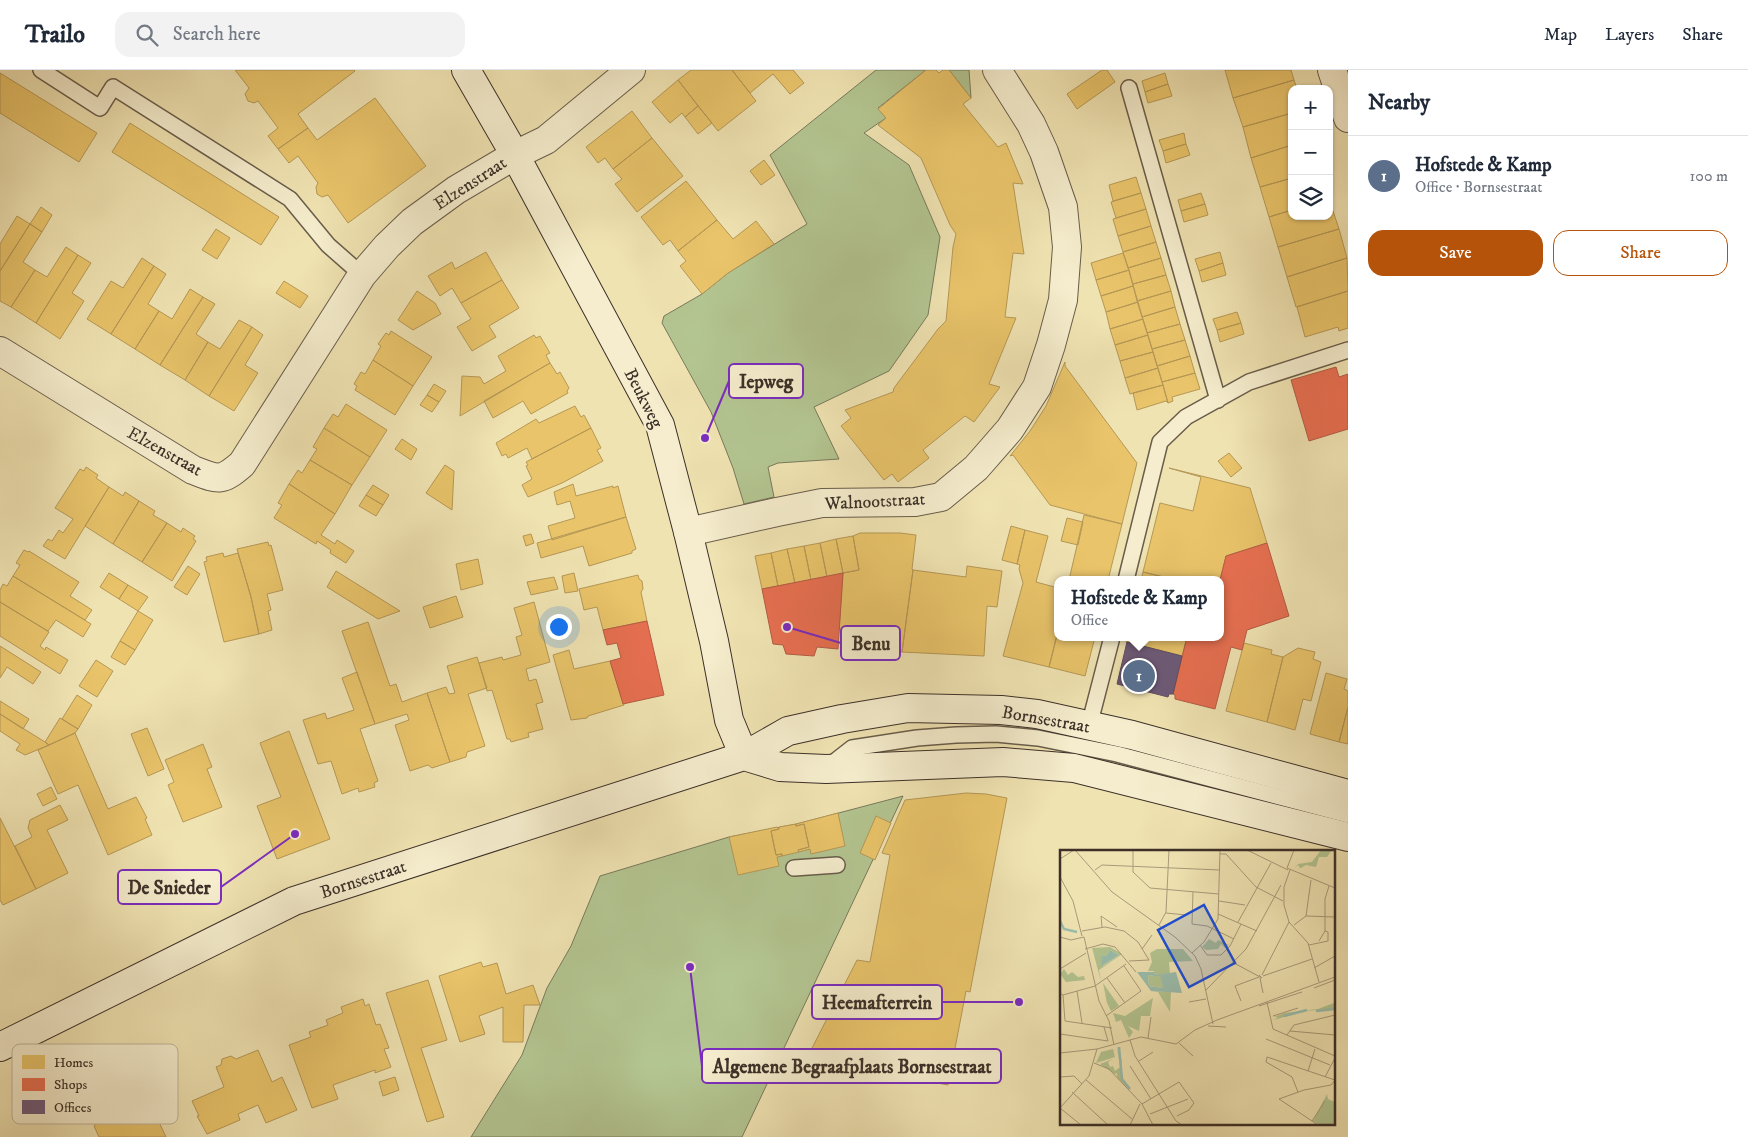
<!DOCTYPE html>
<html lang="en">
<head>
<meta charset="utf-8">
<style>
  body { margin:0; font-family:"IM FELL DW Pica",serif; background:#f2f2f3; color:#1f2937 }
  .controls { position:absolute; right:15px; top:15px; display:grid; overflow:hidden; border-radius:10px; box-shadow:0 1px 4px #0004 }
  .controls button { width:45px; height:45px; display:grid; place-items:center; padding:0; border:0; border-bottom:1px solid #e0e1e3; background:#fff; color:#1f2937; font:25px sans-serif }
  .you { position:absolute; left:558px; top:556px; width:18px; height:18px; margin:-12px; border:4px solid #fff; border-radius:50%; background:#1a73e8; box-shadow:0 0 0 8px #1a73e833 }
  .badge { display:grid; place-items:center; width:32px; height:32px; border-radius:50%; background:#b45309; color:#fff; font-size:16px; font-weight:700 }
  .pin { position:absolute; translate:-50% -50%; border:2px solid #fff; box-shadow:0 1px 5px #0006 }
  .popup { position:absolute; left:1054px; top:506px; width:170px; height:65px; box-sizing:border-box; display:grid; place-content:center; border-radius:10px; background:#fff; filter:drop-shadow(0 1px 4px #0005); font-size:16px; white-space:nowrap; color:#747a83 }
  .popup b { font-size:19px; color:#1f2937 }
  .popup::after { content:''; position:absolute; left:50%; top:100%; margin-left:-10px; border:10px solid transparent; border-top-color:#fff }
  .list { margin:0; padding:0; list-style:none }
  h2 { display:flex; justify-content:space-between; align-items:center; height:65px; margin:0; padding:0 20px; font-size:21px }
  h2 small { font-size:16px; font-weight:400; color:#747a83 }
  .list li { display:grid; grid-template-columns:32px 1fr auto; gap:15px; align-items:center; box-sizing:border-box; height:80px; padding:0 20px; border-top:1px solid #e0e1e3 }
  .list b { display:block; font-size:19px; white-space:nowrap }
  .list p { margin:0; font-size:16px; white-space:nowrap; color:#747a83 }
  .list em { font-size:16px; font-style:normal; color:#747a83 }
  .actions { display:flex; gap:10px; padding:15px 20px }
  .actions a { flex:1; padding:11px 0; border:1px solid #b45309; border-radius:15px; text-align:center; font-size:18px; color:#b45309 }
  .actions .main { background:#b45309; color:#fff }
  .icon { flex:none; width:28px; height:28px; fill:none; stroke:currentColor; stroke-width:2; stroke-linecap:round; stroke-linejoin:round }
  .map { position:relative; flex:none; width:1348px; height:1067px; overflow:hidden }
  header { display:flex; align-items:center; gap:30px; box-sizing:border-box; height:70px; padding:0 25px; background:#fff; border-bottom:1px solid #e0e1e3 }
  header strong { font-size:24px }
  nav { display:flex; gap:28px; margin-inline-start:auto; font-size:18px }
  .search { width:350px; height:45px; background:#f2f2f3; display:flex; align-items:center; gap:12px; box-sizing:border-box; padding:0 18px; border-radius:15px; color:#747a83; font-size:19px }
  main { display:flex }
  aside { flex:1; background:#fff }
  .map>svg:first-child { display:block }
</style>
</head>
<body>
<header>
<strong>Trailo</strong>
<div class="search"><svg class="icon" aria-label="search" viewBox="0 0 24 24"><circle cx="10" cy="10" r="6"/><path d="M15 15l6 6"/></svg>Search here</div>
<nav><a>Map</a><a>Layers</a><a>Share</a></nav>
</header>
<main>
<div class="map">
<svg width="1348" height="1067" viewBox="0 0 1348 1067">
  <rect width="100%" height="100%" fill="#f0e3b2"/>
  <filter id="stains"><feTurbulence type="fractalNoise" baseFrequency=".004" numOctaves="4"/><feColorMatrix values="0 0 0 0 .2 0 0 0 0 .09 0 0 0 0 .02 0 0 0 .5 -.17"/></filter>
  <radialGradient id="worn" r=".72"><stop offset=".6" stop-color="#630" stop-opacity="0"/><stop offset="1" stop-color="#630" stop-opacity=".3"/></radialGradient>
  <path fill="#b3c591" stroke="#787a5d" d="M876 0H926L878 38 886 48 864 63 909 95 940 167 928 245 889 301 814 337 839 389 778 393 768 397 774 427 744 434 733 398 711 342 662 253 664 246 702 224 728 203 807 154 770 85Z
    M949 0H969L971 28Z
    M903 726 742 1067H471L522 985 547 918 571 876 600 806 729 767 797 754Z"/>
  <path fill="#e9c46a" stroke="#b59856" d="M235 0H354L355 1 298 44 308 58 278 79 268 66 278 58 258 31 254 33 248 31 245 24 249 18Z
    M691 0H732L756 31 718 61 678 10Z
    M732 0H793L804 13 790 24 773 4 750 23Z
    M926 0H936L939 3 943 0H949L971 28 963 34 998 77 1006 73 1023 114 1013 113 1024 184 1013 183 1005 247 1016 248 989 314 1000 317 974 352 965 346 923 380 929 388 898 412 892 404 884 410 841 356 851 348 845 340 893 322 894 318 938 259 946 251 953 177 956 164 950 155 921 88 878 55 886 48 878 39Z
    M1102 0H1107L1115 12 1077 39 1067 24Z
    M1225 0H1291L1294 10 1233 28Z
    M0 3 97 63 79 92 0 43Z
    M1165 3 1168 14 1145 22 1142 11Z
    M678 10 698 36 685 47 682 43 670 53 652 32Z
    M1294 10 1297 19H1292V43L1243 57 1233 28Z
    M1168 14 1172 26 1148 33 1145 22Z
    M375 28 426 96 348 153 328 125 322 127 317 124 316 117 318 113 298 86 289 93 278 79 308 58 317 70Z
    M698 36 712 53 698 64 685 47Z
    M632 41 652 68 613 99 605 88 598 93 586 77Z
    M1292 43V75L1251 88 1243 57Z
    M130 53 279 147 261 175 112 82Z
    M1184 63 1186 74 1163 81 1159 70Z
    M652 68 683 106 637 142 615 114 622 109 613 99Z
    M1186 74 1190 85 1166 93 1163 81Z
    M1292 75V108L1260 117 1251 88Z
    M764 90 775 105 761 115 750 101Z
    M1136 107 1141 123 1113 131 1109 115Z
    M1292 108V140L1269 147 1260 117Z
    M686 111 717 150 678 181 670 170 663 175 641 147Z
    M1141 123 1146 139 1116 148 1111 132Z
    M1201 123 1205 134 1181 141 1178 130Z
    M1329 129 1339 159 1278 177 1269 147 1292 140V146H1329Z
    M1205 134 1208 145 1184 152 1181 141Z
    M41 137 52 145 42 162 30 154Z
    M1146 139 1151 156 1118 166 1113 149Z
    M17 146 30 154 0 201V174Z
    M717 150 733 169 756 151 774 174 728 203 702 224 680 196 686 191 678 181Z
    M30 154 42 162 23 192 35 200 11 237 0 231V201Z
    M1151 156 1156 172 1123 182 1118 166Z
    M216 159 230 168 217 189 202 180Z
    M1339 159 1347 188 1287 207 1278 177Z
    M1156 172 1161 188 1128 198 1123 182Z
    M66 177 78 185 36 253 11 237 35 200 47 207Z
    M486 182 502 210 461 233 452 218 440 226 428 206 452 192 455 199Z
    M1220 182 1223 193 1199 201 1195 189Z
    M1123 183 1129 200 1096 210 1091 193Z
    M78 185 91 193 72 223 84 231 60 269 36 253Z
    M142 188 154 196 111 264 87 249 111 211 123 218Z
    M1161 188 1166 205 1133 214 1128 198Z
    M1347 188 1348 221 1296 237 1287 207Z
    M1223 193 1226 205 1202 212 1199 201Z
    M154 196 166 204 148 234 159 241 135 279 111 264Z
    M1129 200 1133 216 1101 226 1096 210Z
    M1166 205 1171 221 1137 231 1133 214Z
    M502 210 519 238 489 256 496 267 472 281 457 257 471 249 461 233Z
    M284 211 308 226 300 238 276 223Z
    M1133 216 1138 232 1106 242 1101 226Z
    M190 219 203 227 160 295 135 279 159 241 172 249Z
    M417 221 435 233 441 244 413 260 398 250Z
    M1171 221 1175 237 1142 247 1137 231Z
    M1348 221V258L1339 261 1338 257 1305 267 1297 237Z
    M203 227 215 234 196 264 208 272 185 310 160 295Z
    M1138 232 1143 249 1110 259 1106 242Z
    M1175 237 1180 254 1147 263 1142 247Z
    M1237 242 1241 253 1217 260 1213 249Z
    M1143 249 1148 265 1115 275 1110 259Z
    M239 250 252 257 209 326 185 310 208 272 220 279Z
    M1241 253 1244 264 1220 272 1217 260Z
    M1180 254 1185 270 1152 279 1147 263Z
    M252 257 263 265 245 295 258 303 234 341 209 326Z
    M391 261 432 287 413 316 373 290 381 276 378 274 386 263 389 265Z
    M534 265 536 268 540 266 550 283 546 285 550 293 460 346 462 306 480 307 484 314 506 301 498 286Z
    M1148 265 1153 282 1120 291 1115 275Z
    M1185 270 1190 286 1157 296 1152 279Z
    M1153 282 1158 298 1125 308 1120 291Z
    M1190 286 1195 303 1162 312 1157 296Z
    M373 290 413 316 395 345 355 320 357 316 354 314 361 302 365 304Z
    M1065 292V296L1137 393 1122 454 1050 435 1013 385 1010 386 1030 361 1046 336Z
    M550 293 557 304 560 302 569 318 567 321 568 323 531 344 523 331 493 348 484 331Z
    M1158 298 1163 315 1130 324 1125 308Z
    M1195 303 1200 319 1172 327 1173 331 1168 333 1162 312Z
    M434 314 446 321 439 332 427 325Z
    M1163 315 1168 333 1166 331 1137 340 1133 323Z
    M427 325 439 332 432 342 420 335Z
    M346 334 387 360 370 387 324 358 333 344 338 347Z
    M575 336 581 347 584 345 591 358 532 389 527 378 508 388 506 384 502 386 496 373 536 349 539 353Z
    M324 358 370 387 352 415 310 390 317 379 313 377Z
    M591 358 601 378 597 380 603 391 562 413 528 427 522 415 532 409 526 396 528 395 526 392Z
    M402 369 417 379 411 390 395 379Z
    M1229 383 1242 398 1231 407 1218 391Z
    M310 390 352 415 335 444 289 414 298 400 302 403Z
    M445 395 454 401 452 440 426 423Z
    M86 397 98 405 96 408 109 417 65 489 43 476 48 469 52 471 59 460 63 463 73 449 55 438 80 399 84 401Z
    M1169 398 1250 418 1267 473 1226 486 1220 510H1176L1143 502 1160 433 1193 441 1201 407Z
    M289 414 335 444 321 465 335 474 337 470 354 481 346 493 330 483 331 480 317 471 316 474 274 448 282 435 278 433Z
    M573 414 576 426 613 416V418L618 416 626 447 552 470 548 456 575 448 570 431 557 435 554 422Z
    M373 415 389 425 383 435 366 425Z
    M109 417 123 426 125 422 139 431 113 474 85 456Z
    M366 425 383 435 376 446 359 436Z
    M139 431 155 441 153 445 167 453 142 492 113 474Z
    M1084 445 1122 454 1108 510H1069Z
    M626 447 636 479 632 481V483L589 496 583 476 541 488 537 473Z
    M1067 448 1083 452 1078 475 1061 471Z
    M167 453 181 462 183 458 195 466 193 469 196 471 172 511 142 492Z
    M1011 456 1025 460 1017 494 1002 490Z
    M1025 460 1048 466 1036 512 1058 518V561L1049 597 1003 586 1023 513 1019 499 1020 495 1017 494Z
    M860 463H900L916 465 912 499 913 500 902 582 845 579 846 560H839L843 503 859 500 853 466Z
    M531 464 534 473 526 476 523 466Z
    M853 466 859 500 843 503 836 469Z
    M836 469 843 503 827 507 820 473Z
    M268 472 269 476 271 475 283 520 267 524 271 540 268 541 272 560 259 564 251 527 237 479Z
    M820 473 827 507 811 510 804 476Z
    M804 476 811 510 795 513 787 479Z
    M787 479 795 513 778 516 771 483Z
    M24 480 28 482 29 481 79 512 70 526 92 540 85 550 13 506 20 495 16 493Z
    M223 483 224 487 238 483 251 527 259 564 224 572 204 492 207 491 206 487Z
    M771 483 778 516 762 519 755 486Z
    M478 489 483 514 461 520 456 494Z
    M188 496 200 504 187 525 174 517Z
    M967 496 1002 501 997 537 987 536 984 586 902 582 913 500 966 507Z
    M336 501 400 541 378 549 327 517Z
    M1143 502 1176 510H1141Z
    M109 503 128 515 119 529 100 517Z
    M574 503 578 521 565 523 562 506Z
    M638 505 639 509 642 511 643 519 641 522 647 551 603 560 597 537 584 540 579 519Z
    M13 506 91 554 83 567 56 550 48 561 0 532V520L3 514 7 516Z
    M554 507 558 519 531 525 527 512Z
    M128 515 148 527 138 541 119 529Z
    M456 526 463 547 430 558 423 537Z
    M0 532 49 562 40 576 45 580 46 577 68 590 60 604 0 566Z
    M534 532 550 592 526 599 529 611 536 609 543 632 536 634 543 659 528 663 529 667 511 672 510 669H507L492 620 487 621 479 593 502 587 503 590 521 585 516 567 522 565 514 538Z
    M138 541 153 550 135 580 120 571Z
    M368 552 390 616 396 614 402 632 427 623 450 692 432 698 428 695 410 701 395 655 409 650 407 644 375 654 342 561Z
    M1058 561V567H1095L1085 606 1049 597Z
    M1127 567H1187L1182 586 1126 572Z
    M120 571 135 580 125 595 111 587Z
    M1244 573 1272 580 1271 584 1283 587 1267 652 1226 641Z
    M0 576 41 602 33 614 7 597 0 608Z
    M1298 578 1315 582 1313 589 1321 592 1311 631 1303 629 1295 660 1267 652 1283 587Z
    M569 580 574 599 610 591 624 635 588 646 587 648 571 650 553 585Z
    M477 587 487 618 468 624 485 676 467 682 466 687 450 692 427 623 446 617 449 624 455 623 447 596Z
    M96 590 113 601 97 627 79 616Z
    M357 602 375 654 360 659 378 711 374 713 375 717 359 722 358 718 342 724 331 691 318 694 303 650 325 643 327 649 354 640 342 608Z
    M1326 603 1347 609 1344 619 1348 621V637L1339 672 1310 664Z
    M77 625 92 635 78 659 62 649Z
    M0 631 29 649 23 659 0 644Z
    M1348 637V674L1339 672Z
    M0 644 45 672 49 675 25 685 16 680 20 674 0 661Z
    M60 648 78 659 75 663 49 675 45 672Z
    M147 658 164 699 148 706 131 664Z
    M289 661 330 769 277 789 257 736 281 727 260 673Z
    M75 663 108 739 136 727 147 748 145 749 152 765 108 785 78 715 58 724 38 680Z
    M203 674 212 697 207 699 222 737 183 752 168 715 174 712 165 690Z
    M51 717 57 729 43 736 37 724Z
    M966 723 986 724 1007 728 970 922 966 921 948 1015 826 992 809 984 857 890 870 892 890 785 882 783 905 730Z
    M60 735 68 750 47 760 68 803 36 819 15 776 32 767 28 758 30 750Z
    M838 743 845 776 811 784 810 779 799 782 798 780 809 777 804 754 796 756V754Z
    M876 746 891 753 875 790 860 783Z
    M0 748 36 819 3 835 0 830Z
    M796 754V756L804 754 809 777 798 780 799 782 782 786V784L776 785 771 761 779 759V757Z
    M777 757 779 759 771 761 776 785 782 784V786L777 787 779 796 738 805 729 767Z
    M481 892 483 897 497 893 506 924 533 915 540 935H524L523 972H503V937L479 946 485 964 460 972 439 906Z
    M428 910 447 970 421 978 444 1047 427 1052 386 923Z
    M363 929 365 936 369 934 376 955 380 954 389 978 384 979 391 997 375 1003V1000L333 1015 338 1029 312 1038 289 975 311 967 309 962 328 955 326 950 343 943 341 937Z
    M258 980 272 1012 282 1007 297 1040 266 1053 258 1035 238 1044 240 1050 207 1064 197 1046H199L192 1031 224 1017 216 997 221 995 222 989 231 986 236 989Z
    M395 1007 399 1020 383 1026 379 1012Z
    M150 1033 166 1067H99L94 1056 105 1044 115 1045 119 1043 120 1047Z"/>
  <path fill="#e76f51" stroke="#b45c45" d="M1336 297 1339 307 1348 304V359L1309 371 1291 310Z
    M1267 473 1289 546 1247 560 1242 580 1231 577 1215 639 1175 629V625L1173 624 1187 567H1220V510L1226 486Z
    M843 503 838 579 817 577 814 586 786 584 783 575 773 574 762 519Z
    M647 551 664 625 623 634 610 591 621 588 617 573 607 575 603 560Z"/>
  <path fill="#6d597a" stroke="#5e4d62" d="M1127 572 1182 586 1173 624H1169L1168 627 1117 614Z"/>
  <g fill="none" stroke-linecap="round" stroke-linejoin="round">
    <g stroke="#695d4b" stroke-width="18">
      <path id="lane" d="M41 0 100 38 113 17 290 129 328 175 362 205
        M1129 18 1218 330
        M1126 510 1160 372 1186 347 1249 312 1348 280
        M1089 656 1112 567
        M829 696 852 678 917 668 956 665 996 664 1038 668 1117 684 1348 745
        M794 798 837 795"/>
    </g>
    <g stroke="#695d4b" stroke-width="30">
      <path id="street" d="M1332 0 1348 48
        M0 281 193 400C219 410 221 412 242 394L362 205 387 176 412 152 456 120 515 85 546 70 631 0
        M688 462 777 442 822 433 915 432 941 427 976 398 1010 359 1037 317 1051 275 1063 230 1067 177 1063 137 1044 82 1031 54 997 0"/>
    </g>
    <g stroke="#3c3029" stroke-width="30">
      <path id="secondary" d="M466 0 515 85 660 355 688 462 714 571 729 650 744 686
        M744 686 780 697 826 699 1003 692 1074 698 1348 767
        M0 977 294 831 744 686 788 661 842 649 908 638 1001 640 1037 644 1132 665 1348 724"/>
    </g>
    <use href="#lane" stroke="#f5edcd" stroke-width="15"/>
    <use href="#street" stroke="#f5edcd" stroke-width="28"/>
    <use href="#secondary" stroke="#f5edcd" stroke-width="28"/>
  </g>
  <g text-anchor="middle" stroke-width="5" stroke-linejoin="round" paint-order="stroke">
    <g font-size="18" fill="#3c3029" stroke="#f5edcd">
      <text transform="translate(470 113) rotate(-33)" y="6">Elzenstraat</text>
      <text transform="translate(644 328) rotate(63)" y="6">Beukweg</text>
      <text transform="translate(165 381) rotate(29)" y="6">Elzenstraat</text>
      <text transform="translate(875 431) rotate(-3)" y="6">Walnootstraat</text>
      <text transform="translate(1046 649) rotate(10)" y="6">Bornsestraat</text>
      <text transform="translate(363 809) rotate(-18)" y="6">Bornsestraat</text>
    </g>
  </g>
  <g transform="translate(1060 780)">
    <rect width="275" height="275" fill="#f0e3b2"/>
    <path d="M261 0H272L267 7H259L256 17 246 15 237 20 240 18 238 15 234 19 238 14 252 12ZM149 89 156 93 158 90 169 95 165 98 161 94 158 99 146 100 142 97ZM50 97 62 104 39 120 41 131 32 98ZM50 100 59 105 43 116 41 105 46 106ZM97 99H123L133 111 109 112 110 124 94 125V121H88L92 112 90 103ZM4 119 8 125 12 122 18 127 24 126 25 130 6 132 0 124ZM88 125 102 127 103 138 89 136ZM43 133 59 156 51 161 47 153ZM91 141 111 142 110 162 98 142ZM93 148 90 166H81L79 181 68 176 73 182 69 188 61 170 56 172 53 163 65 166ZM274 153 275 159 243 161 214 170 218 167H214L225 163 258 159ZM57 197 62 211 61 228 69 240 57 227V223L55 224 40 214 53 209 48 212 50 217 53 216 55 221 60 217ZM53 199 55 207 36 213 41 202ZM267 244 268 249 275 252V275H260L253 271Z" fill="#b3c591" fill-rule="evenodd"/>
    <path d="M50 100 59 105 42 116 41 105 46 106ZM77 122H94L95 125 116 122 122 143 91 141ZM88 125 101 127 103 138 89 136Z" fill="#9abeae" fill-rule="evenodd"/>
    <path fill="none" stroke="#9abeae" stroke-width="2.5" d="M0 71 4 79 17 82M256 161 275 159M224 166 247 160M59 197 62 229 70 239"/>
    <path fill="none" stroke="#a89b7b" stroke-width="1" d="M15 0 52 42 115 87 135 106 141 119 153 174M73 0V22L90 38 159 44M187 0 228 20M160 4H166L196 37 223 51M0 9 14 0M227 18 275 38M227 18 234 0M35 20 42 15 160 20M230 20 224 37V55L229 72 248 93 259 132M0 27 13 51 22 86M133 42 132 74 147 76 174 89M159 51 185 55M106 63 126 65M158 64 197 81M246 66 251 30M178 72 211 13M99 75 106 62 109 0M234 75 246 66 275 67M42 77 41 66 57 77M22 81 45 77 64 81 78 92 89 110 69 111M0 87 11 90 24 87 39 151 49 171 54 195M259 91 265 81V49L269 36M140 95 147 105H161L170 96 181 74M249 95 268 91V82L265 81M25 99 43 94 55 97 76 122M82 99 92 85M132 103 144 92 158 69 160 0M174 113 202 128 199 125M254 118 275 106M0 119 26 103M202 125 229 72M203 126 252 109M47 128 65 153M200 128 203 143M254 138 275 130M146 140 186 99 221 35M17 141 22 173M0 143 3 145 5 171 52 178M3 145 35 136 66 114M181 151 175 136 199 127M129 152 146 149M207 152 213 179 275 206M199 156 242 142M46 166 81 141 64 116M213 166 238 158M148 176 166 177M230 181 275 185M0 184 48 191 44 177M227 185 234 175 275 165M88 188 91 167M206 189 270 215M70 190 75 206 116 271 122 275M119 193 133 206M0 203 37 199 81 187 116 194 135 180 157 170 275 127M79 211 93 202M34 213 49 219 82 254 93 275M70 216 91 249M248 221 255 199M0 227 14 226 22 234M265 227 275 208M26 230 72 269M12 242 48 275M238 242 232 227 206 212 207 207 275 230M82 254 119 232 134 253 129 260 117 266M0 258 29 226 37 199M0 258 21 275M90 264 128 249M252 271 265 251M70 275 80 254M258 275 219 249 244 240 271 235 275 230"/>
    <path fill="#1d4ed8" fill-opacity="0.15" stroke="#1d4ed8" stroke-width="2.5" d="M144 55 175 113 129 137 98 80Z"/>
    <rect width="275" height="275" fill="none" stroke="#3c3029" stroke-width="2.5"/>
  </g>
  <rect x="12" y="974" width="166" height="80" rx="8" fill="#f5edcd" stroke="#beb49c" stroke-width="1"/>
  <rect x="22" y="985" width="23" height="14" fill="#e9c46a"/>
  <rect x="22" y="1008" width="23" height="13" fill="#e76f51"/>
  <rect x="22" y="1030" width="23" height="14" fill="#6d597a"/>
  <g font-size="14" fill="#3c3029">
    <text x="54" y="997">Homes</text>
    <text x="54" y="1019">Shops</text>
    <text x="54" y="1042">Offices</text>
  </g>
  <path fill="none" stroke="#7b2cbf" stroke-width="2" d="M705 368L729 311M787 557L841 573M295 764L221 817M1019 932L942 932M690 897L702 996"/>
  <g fill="#7b2cbf" stroke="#f5edcd" stroke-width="2">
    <circle cx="705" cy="368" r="5"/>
    <circle cx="787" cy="557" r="5"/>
    <circle cx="295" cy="764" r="5"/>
    <circle cx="1019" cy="932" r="5"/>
    <circle cx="690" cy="897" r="5"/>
  </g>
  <g fill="#f5edcd" stroke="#7b2cbf" stroke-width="2">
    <rect x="729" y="294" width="74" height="34" rx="5"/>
    <rect x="841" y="556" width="59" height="34" rx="5"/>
    <rect x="118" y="800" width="103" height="34" rx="5"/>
    <rect x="812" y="915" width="130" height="34" rx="5"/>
    <rect x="702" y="979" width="299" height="34" rx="5"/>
  </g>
  <g font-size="19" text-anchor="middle" font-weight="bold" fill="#3c3029">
    <text x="766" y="318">Iepweg</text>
    <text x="871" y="580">Benu</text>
    <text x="169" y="824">De Snieder</text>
    <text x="877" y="939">Heemafterrein</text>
    <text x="852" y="1003">Algemene Begraafplaats Bornsestraat</text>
  </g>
  <rect width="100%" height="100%" filter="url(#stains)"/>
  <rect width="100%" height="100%" fill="url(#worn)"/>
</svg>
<div class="controls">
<button>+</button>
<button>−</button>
<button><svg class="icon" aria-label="layers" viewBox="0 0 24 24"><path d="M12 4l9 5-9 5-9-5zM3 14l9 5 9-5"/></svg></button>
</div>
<div class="you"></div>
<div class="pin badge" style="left:1139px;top:606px;background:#5c6f8a">1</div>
<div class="popup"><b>Hofstede &amp; Kamp</b>Office</div>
</div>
<aside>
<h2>Nearby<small></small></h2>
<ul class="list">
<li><span class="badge" style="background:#5c6f8a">1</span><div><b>Hofstede &amp; Kamp</b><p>Office · Bornsestraat</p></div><em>100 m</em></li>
</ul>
<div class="actions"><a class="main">Save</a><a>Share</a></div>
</aside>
</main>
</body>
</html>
